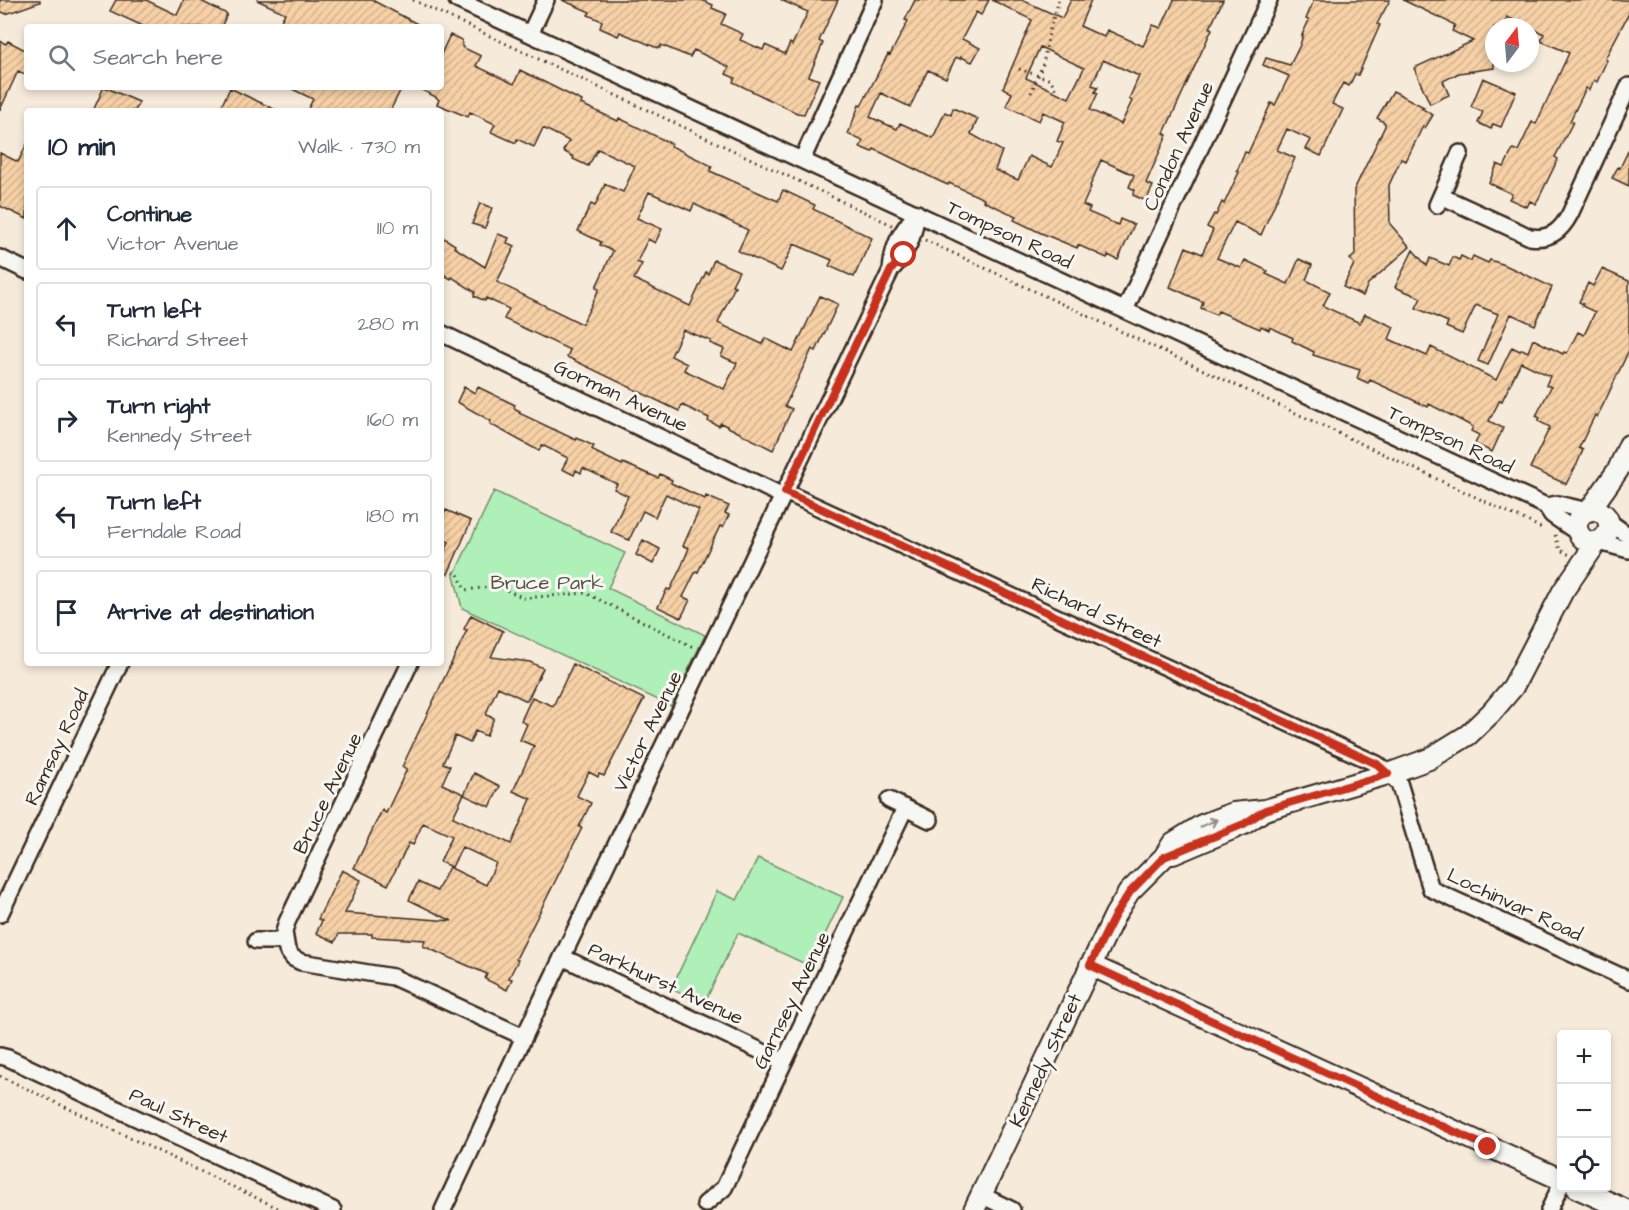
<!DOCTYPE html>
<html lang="en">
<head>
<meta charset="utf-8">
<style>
  body { margin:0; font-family:"Architects Daughter",sans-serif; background:#f2f2f3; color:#1f2937 }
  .controls { position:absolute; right:18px; bottom:18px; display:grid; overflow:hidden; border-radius:6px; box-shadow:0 3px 9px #0003 }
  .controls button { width:54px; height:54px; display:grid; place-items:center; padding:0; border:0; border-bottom:2px solid #e0e1e3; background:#fff; color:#1f2937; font:30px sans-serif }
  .compass { position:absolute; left:1485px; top:18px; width:54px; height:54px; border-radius:50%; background:#fff; box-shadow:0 3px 9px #0003; rotate:16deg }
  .stop { position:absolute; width:18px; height:18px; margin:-14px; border:4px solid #c8321e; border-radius:50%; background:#fff }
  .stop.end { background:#c8321e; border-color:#fff; box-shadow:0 2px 6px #0008 }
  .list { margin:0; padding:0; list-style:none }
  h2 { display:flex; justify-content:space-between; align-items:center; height:78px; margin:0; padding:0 24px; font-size:26px }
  h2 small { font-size:20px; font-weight:400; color:#747a83 }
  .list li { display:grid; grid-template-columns:39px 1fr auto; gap:18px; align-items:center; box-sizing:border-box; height:84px; margin:0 12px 12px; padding:0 12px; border:2px solid #e0e1e3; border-radius:6px }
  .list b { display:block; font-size:22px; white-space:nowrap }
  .list p { margin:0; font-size:20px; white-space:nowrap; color:#747a83 }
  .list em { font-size:20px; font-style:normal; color:#747a83 }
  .icon { flex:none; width:33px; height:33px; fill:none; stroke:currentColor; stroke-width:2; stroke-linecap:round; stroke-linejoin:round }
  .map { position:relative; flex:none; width:1629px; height:1210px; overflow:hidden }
  .search { position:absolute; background:#fff; box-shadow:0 3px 9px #0003; left:24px; top:24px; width:420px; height:66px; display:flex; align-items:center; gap:15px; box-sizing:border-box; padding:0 21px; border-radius:6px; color:#747a83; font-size:22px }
  .panel { position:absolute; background:#fff; box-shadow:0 3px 9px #0003; left:24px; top:108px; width:420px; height:558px; border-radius:6px }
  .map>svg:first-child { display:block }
</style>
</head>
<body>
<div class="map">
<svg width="1629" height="1210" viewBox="0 0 1629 1210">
  <defs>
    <pattern id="building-hatch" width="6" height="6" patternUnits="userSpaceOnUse" patternTransform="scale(1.5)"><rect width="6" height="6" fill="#f6d0a6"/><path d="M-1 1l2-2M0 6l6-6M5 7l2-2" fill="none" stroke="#d4b38e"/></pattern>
  </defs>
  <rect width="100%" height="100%" fill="#f6ebdb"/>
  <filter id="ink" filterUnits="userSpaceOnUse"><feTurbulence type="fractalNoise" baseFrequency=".0167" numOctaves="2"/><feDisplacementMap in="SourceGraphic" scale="12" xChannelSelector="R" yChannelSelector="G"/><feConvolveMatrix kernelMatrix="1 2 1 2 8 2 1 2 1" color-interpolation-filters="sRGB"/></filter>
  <g filter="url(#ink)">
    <path fill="#aef0b8" stroke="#748d6b" stroke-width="1.5" d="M494 491 625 553 608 588 705 635 671 706 462 608 454 575Z
      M758 858 843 897 810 966 738 933 704 1004 671 989 717 891 737 900Z"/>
    <path fill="url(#building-hatch)" stroke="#3b2a1e" stroke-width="1.5" fill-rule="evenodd" d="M0 0H40V2L6 14 0 11Z
      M116 0H146L177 15 184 0H199L227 14 221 27H145L110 11Z
      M257 0H372L423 27H278L285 13Z
      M562 0H701L713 5 712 8 726 14 721 24 743 34 740 40 763 50 765 45 785 54 790 43 792 45 808 12 781 0H838L819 41 823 43 809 76 819 80 804 114 797 113 733 82 735 78 726 74 729 67 694 50 690 57 661 45 660 48 655 47 620 32 618 36 600 28 602 21 588 15 590 12Z
      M915 0H989L981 15 976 12 962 39 980 48 972 62 961 57 960 59 956 57 946 78 928 70 910 107 881 93 870 117 897 129 900 123 933 138 945 112 951 115 953 108 978 119 971 134 1002 151 995 170 1018 180 1029 156 1052 167 1063 143 1057 141 1065 122 1043 112 1039 121 1006 106 1012 93 1003 88 1032 20 992 0H1022L1062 18 1071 0H1091L1080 26 1104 37 1107 30 1143 46 1153 25 1161 28 1174 0H1223L1210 28 1212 29 1164 133 1167 135 1146 183 1153 186 1146 201 1133 195 1135 190 1129 187 1134 175 1101 160 1090 186 1091 187 1083 205 1090 208 1088 212 1118 225 1120 219 1134 225 1118 260 1108 255 1107 258 1078 245 1077 248 1041 233 1014 220 1016 216 983 201 984 199 949 183 948 185 941 182 874 149 872 152 860 147 863 141 848 134 859 105 861 106 888 54 890 55 908 21 905 20ZM1040 47 1084 68 1069 98 1026 78ZM1103 60 1139 76 1129 99 1132 101 1121 124 1090 110 1098 93 1095 92 1098 87 1092 85Z
      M1314 0H1390L1377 24 1380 25 1358 75 1355 74 1349 86 1343 83 1332 104 1343 109 1321 156 1306 149 1311 140 1287 129 1277 150 1295 158 1261 235 1235 222 1217 258 1241 268 1245 260 1268 271 1266 274 1288 284 1299 259 1312 265 1306 280 1330 292 1323 306 1360 323 1365 314 1394 327 1389 339 1427 356 1431 347 1496 380 1512 347 1520 351 1522 349 1528 352 1533 339 1563 354 1564 352 1567 353 1578 332 1584 335 1595 312 1582 306 1583 304 1579 302 1588 283 1593 286 1602 269 1629 281V350L1606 399 1597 417 1595 415 1579 448 1583 450 1577 464 1566 484 1530 468 1550 427 1538 421 1540 418 1536 416 1551 387 1546 385 1550 376 1521 362 1502 401 1500 400 1489 421 1503 428 1492 452 1475 444 1479 435 1471 431 1473 427 1462 421 1429 404 1428 407 1370 380 1368 383 1357 378 1360 370 1313 355 1314 352 1292 341 1293 338 1270 327 1269 330 1261 326 1260 329 1218 311 1216 315 1201 308 1203 302 1170 287 1186 247 1202 254 1213 230 1207 227 1214 214 1216 215 1222 202 1224 204 1239 172 1237 171 1245 152 1248 153 1271 103 1275 105 1289 76 1263 65 1266 58 1290 65 1300 45 1303 35H1302L1309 20 1306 19Z
      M1403 0H1629V13L1605 59 1607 60 1597 82 1594 80 1589 90 1586 88 1570 121 1573 122 1555 157 1558 159 1536 204 1530 201 1527 207 1509 199 1512 194 1489 183 1497 164 1504 167 1513 149 1518 151 1532 122 1536 124 1569 53 1541 41 1544 34 1507 17 1503 27H1494V68L1459 73 1443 81 1449 95 1430 104 1414 68 1473 41 1452 31 1455 25Z
      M450 35 462 40V47L481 56 476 66 514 84 520 70 582 101 581 104 618 121 619 118 672 144 671 146 712 166 710 171 778 201 783 190 815 205 813 209 872 238 854 277 829 266 832 260 794 244 781 271 738 251 748 230 694 204 691 211 649 192 637 218 662 229 655 243 648 239 637 262 642 264 634 279 690 306 706 272 708 274 714 260 739 271 732 285 735 286 718 323 762 344 765 338 793 352 820 296 838 304 816 351 812 349 785 406 792 409 773 450 730 428 721 423 719 426 708 421 709 418 682 405 679 411 567 357 570 350 504 319 509 309 486 298 485 301 474 296 475 292 452 277 451 279 441 273V236L455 245 454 247 485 267 498 234 509 238 507 243 515 246 497 282 582 324 599 289 596 287 613 251 600 245 601 242 578 231 591 204 595 206 605 184 623 192 635 166 598 149 588 166 573 159 574 157 563 151 569 141 543 128 534 147 517 139 516 143 491 132 495 124 470 112 468 117 437 104 439 100 436 97 416 87H441V54ZM683 330 711 341 710 343 724 349 721 356 737 363 724 389 684 370 687 364 671 356Z
      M0 41 6 44 8 41 27 51V75L18 71 0 110Z
      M1483 78 1516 92 1501 127 1493 124 1491 129 1478 123 1483 112 1471 107Z
      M104 87 139 102 135 111H93Z
      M288 87H402L390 111H307L313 99Z
      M230 88 278 111H219Z
      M1393 91 1424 107 1421 108 1433 115 1425 128 1423 126 1406 161 1401 159 1389 185 1390 224 1410 247 1368 284 1363 296 1343 287 1354 264 1350 259 1355 255 1354 190 1385 126V123L1377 118Z
      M27 144V219L0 206V153L18 162Z
      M1629 149V186L1612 178 1618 167 1620 168Z
      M480 203 492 208 485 228 472 224Z
      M1413 250 1427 266 1430 258 1449 266 1453 257 1459 260 1461 256 1471 261 1473 256 1488 263 1490 260 1505 265 1552 287 1535 325 1511 314 1488 365 1478 361 1498 314 1476 305 1462 334 1446 327 1448 322 1416 308 1421 298 1395 287Z
      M464 387 475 393 478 387 515 405 514 408 520 411 519 413 576 440 577 438 594 446 592 449 597 453 622 465 623 463 658 478 660 474 672 480 671 483 705 499 706 496 729 506 725 513 729 515 723 527 720 526 698 572 696 571 683 597 690 600 681 618 658 607 667 589 670 590 682 565 689 548 683 546 699 510 666 494 655 517 643 511 629 540 611 532 628 496 614 489 617 484 583 468 581 473 576 470 574 475 562 469 568 458 542 445 539 451 490 424 491 421 457 402Z
      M446 510 471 521 448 574 441 571V560L449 542 441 539V521Z
      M643 540 660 549 653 564 636 555Z
      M471 615 503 631 491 657 530 662 543 668 527 701 498 687 488 709 486 715 494 718 486 736 475 731 470 743 455 736 443 763 450 766 442 784 464 794 453 817 511 844 531 799 513 791 534 746 520 740 527 724 521 721 532 697 553 706 573 664 644 699 604 776 599 774 598 777 589 772 577 796 591 803 579 827 582 828 516 959 518 960 509 978 512 979 507 990 485 979 487 974 423 946 425 940 372 937V934H339L335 942 316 933 322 921 318 919 342 870 361 880 345 913 452 921 409 900 418 882 437 891 449 867 486 885 496 863 462 847 452 867 440 862 452 836 423 823 413 845 409 843 388 885 354 868 382 810 386 813 407 769 402 767 467 630 464 629Z
      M474 773 500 786 490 807 464 795Z"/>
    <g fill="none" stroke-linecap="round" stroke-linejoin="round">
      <g stroke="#3b2a1e" stroke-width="20">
        <path id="minor" d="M457 0 1546 506 1558 504 1588 511
          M530 34 546 0
          M802 160 875 0
          M1441 196 1530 237C1550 240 1561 231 1570 214L1629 86
          M1437 205 1460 153
          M0 258 27 271
          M891 270C893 245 900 233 916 214
          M1125 310 1269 0
          M441 333 783 496
          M785 492 1377 764 1399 783 1431 889 1629 980
          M1546 506 1552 515 1577 532
          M1608 521 1629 536
          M1599 542 1629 550
          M410 663 287 922 284 932 287 950 293 958 301 962 393 977 524 1037
          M889 800 930 820
          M0 914 120 663
          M256 941H284
          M562 957 784 1062
          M0 1056 8 1058 333 1210
          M981 1195 1012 1210
          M705 1204 724 1188 905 808
          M443 1210 524 1037 891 270C908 251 913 239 917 213
          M1549 1210 1562 1183"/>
      </g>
      <g stroke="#3b2a1e" stroke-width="24">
        <path id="tertiary" d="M1577 526a16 16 0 1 1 32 0a16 16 0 1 1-32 0Z
          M1589 511 1618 470 1629 445
          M1173 854 1244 824 1260 813
          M1090 965 1562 1180
          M1577 1188 1626 1210
          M974 1210 1115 915 1129 892 1164 857 1173 843 1202 825 1233 813 1265 810 1388 774 1429 759 1468 735 1491 713 1513 687 1563 591 1597 542"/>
      </g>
      <path stroke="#3b2a1e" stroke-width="3" stroke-dasharray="1.5 4.5" stroke-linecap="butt" d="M413 0 892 225
        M1019 69 1051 80 1056 90
        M1031 93 1043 64 1050 28 1059 0
        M925 240 1544 529
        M1555 535 1560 550 1570 555
        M453 572 458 574 465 590 498 586 524 598 586 593 695 648
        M619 791 638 752
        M0 1076 282 1210"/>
      <use href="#minor" stroke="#f6f6f2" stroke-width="15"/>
      <use href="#tertiary" stroke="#f6f6f2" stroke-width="20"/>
    </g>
    <defs><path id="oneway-shaft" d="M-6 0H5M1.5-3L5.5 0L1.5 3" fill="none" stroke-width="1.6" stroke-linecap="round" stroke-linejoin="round" transform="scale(1.5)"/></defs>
    <use stroke="#989088" href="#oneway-shaft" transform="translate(1209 823) rotate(-24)"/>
  </g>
  <g fill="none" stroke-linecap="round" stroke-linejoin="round" filter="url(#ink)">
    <path stroke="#c8321e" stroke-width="8" d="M904 255 891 270 785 492 1377 764 1388 774 1265 810 1244 824 1164 857 1130 892 1115 915 1090 965 1488 1147"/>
  </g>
  <g text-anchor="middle" stroke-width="6" stroke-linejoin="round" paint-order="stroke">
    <g font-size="20" fill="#3b2a1e" stroke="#f6f6f2">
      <text transform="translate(1178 146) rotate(-65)" y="7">Condon Avenue</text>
      <text transform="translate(1010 234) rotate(25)" y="7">Tompson Road</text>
      <text transform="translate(621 395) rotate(25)" y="7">Gorman Avenue</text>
      <text transform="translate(1451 439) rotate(25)" y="7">Tompson Road</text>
      <text transform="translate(1097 612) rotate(25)" y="7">Richard Street</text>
      <text transform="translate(647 731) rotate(-64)" y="7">Victor Avenue</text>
      <text transform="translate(56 747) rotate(-65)" y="7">Ramsay Road</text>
      <text transform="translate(327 793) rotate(-64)" y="7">Bruce Avenue</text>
      <text transform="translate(1515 904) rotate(25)" y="7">Lochinvar Road</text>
      <text transform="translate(666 983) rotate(25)" y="7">Parkhurst Avenue</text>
      <text transform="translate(791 1000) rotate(-64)" y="7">Garnsey Avenue</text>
      <text transform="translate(1045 1060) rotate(-65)" y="7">Kennedy Street</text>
      <text transform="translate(179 1115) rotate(25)" y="7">Paul Street</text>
    </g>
    <g font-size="20" fill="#52523d" stroke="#f6f6f2">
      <text x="547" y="589">Bruce Park</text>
    </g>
  </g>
</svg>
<div class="controls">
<button>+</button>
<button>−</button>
<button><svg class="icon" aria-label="locate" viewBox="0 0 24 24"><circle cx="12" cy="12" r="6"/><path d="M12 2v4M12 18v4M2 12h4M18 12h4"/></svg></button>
</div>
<svg class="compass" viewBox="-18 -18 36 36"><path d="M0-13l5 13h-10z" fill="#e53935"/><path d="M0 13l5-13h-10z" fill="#747a83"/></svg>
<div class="stop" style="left:904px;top:255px"></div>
<div class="stop end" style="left:1488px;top:1147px"></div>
<div class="search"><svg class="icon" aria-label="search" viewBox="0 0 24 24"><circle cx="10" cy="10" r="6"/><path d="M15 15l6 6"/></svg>Search here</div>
<section class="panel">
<h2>10 min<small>Walk · 730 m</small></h2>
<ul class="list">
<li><svg class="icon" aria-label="ahead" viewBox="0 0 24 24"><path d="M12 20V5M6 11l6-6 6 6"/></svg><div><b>Continue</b><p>Victor Avenue</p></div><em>110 m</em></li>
<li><svg class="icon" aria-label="left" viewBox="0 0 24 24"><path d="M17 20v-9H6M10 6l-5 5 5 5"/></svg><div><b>Turn left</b><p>Richard Street</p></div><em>280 m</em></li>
<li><svg class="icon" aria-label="right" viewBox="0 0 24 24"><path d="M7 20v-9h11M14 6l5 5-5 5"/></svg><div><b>Turn right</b><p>Kennedy Street</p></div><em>160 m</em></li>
<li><svg class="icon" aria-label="left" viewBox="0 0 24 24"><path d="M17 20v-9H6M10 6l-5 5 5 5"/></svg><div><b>Turn left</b><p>Ferndale Road</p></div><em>180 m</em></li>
<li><svg class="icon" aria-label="arrive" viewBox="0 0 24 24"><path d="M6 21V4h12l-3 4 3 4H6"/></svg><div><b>Arrive at destination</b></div></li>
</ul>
</section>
</div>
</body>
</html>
